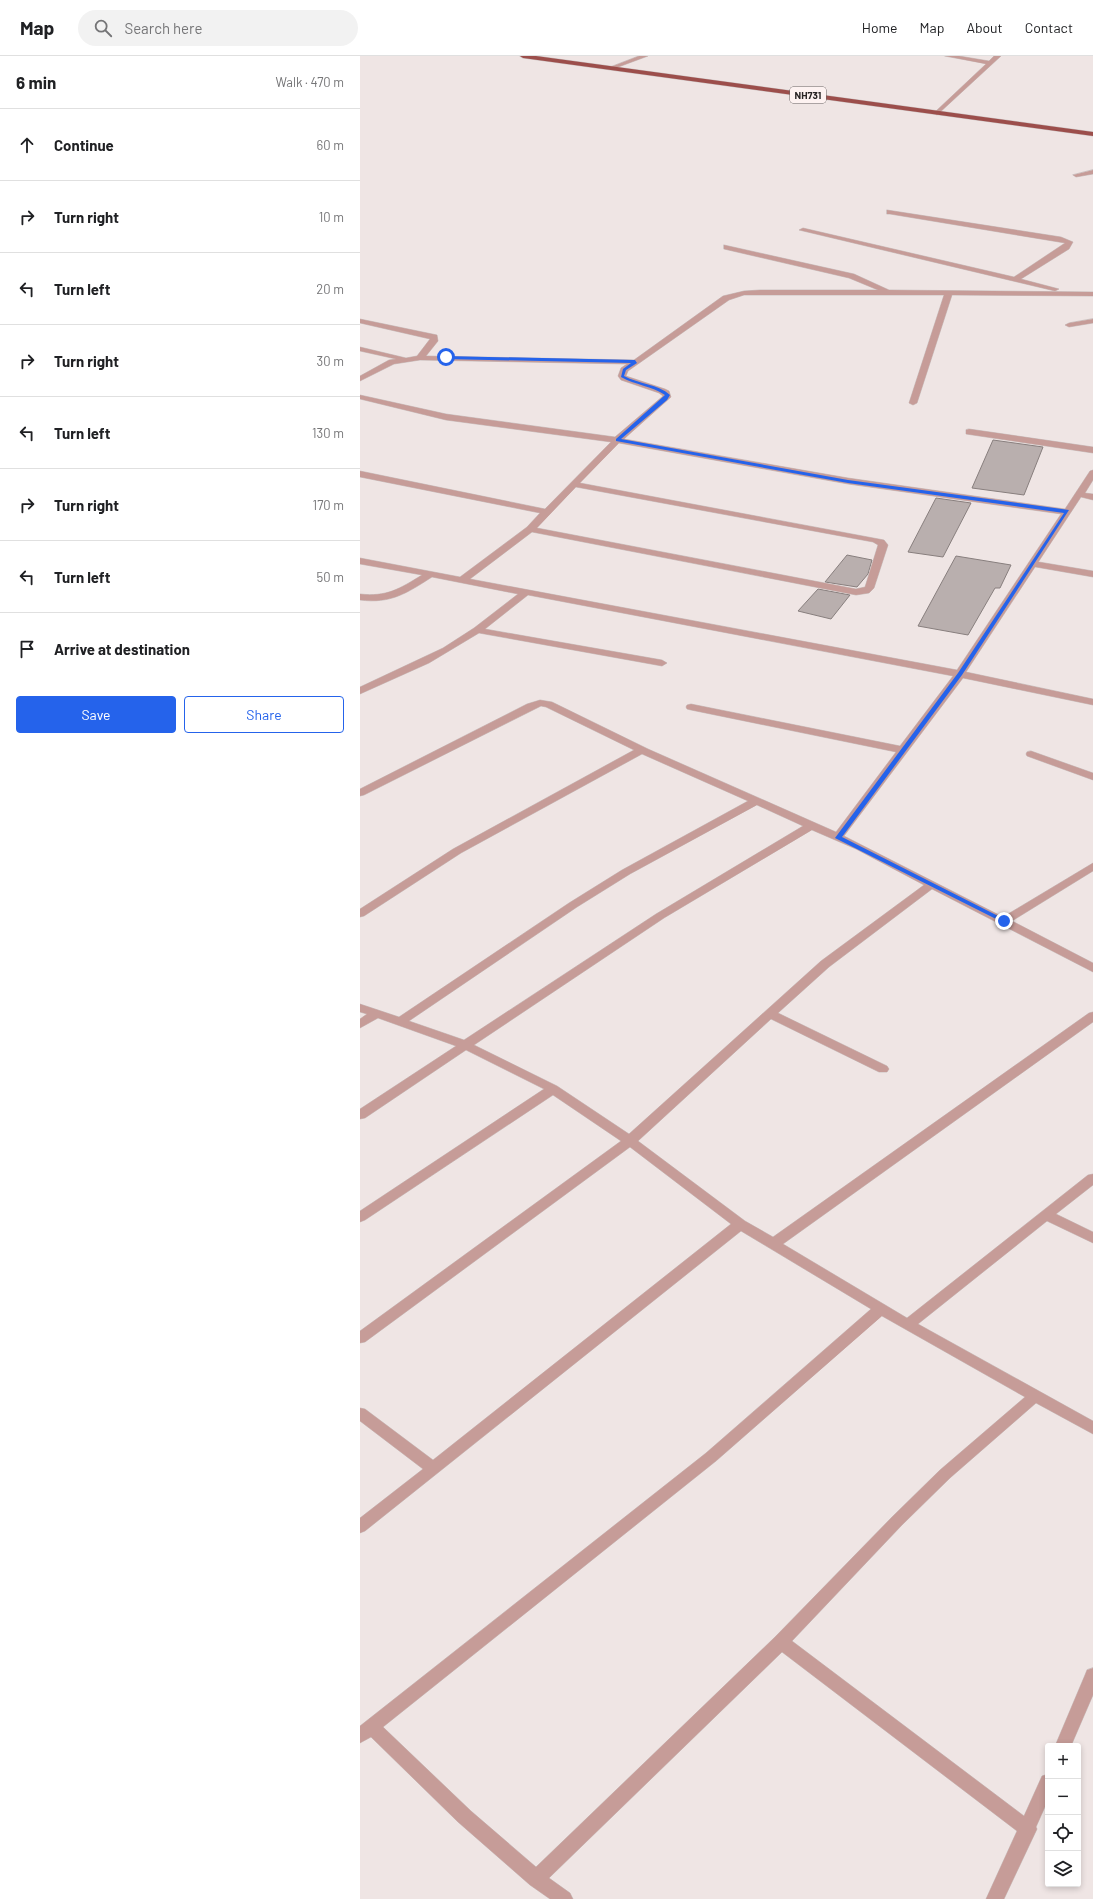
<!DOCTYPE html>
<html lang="en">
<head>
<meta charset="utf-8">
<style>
  body { margin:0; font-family:Barlow,sans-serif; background:#f2f2f2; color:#202124 }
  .controls { position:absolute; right:12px; bottom:12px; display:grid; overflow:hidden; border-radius:4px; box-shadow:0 2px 6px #0003 }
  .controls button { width:36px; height:36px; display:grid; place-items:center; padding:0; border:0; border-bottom:1px solid #e0e0e0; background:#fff; color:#202124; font:20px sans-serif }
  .stop { position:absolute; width:12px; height:12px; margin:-9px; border:3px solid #2563eb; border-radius:50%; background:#fff }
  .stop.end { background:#2563eb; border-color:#fff; box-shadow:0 1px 4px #0008 }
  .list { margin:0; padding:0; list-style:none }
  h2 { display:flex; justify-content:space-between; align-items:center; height:52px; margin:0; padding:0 16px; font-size:17px }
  h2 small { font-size:13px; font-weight:400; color:#757577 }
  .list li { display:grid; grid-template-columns:26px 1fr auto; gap:12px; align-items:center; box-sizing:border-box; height:72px; padding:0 16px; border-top:1px solid #e0e0e0 }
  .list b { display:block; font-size:15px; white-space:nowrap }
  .list em { font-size:13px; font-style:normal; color:#757577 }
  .actions { display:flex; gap:8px; padding:12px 16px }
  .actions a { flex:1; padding:9px 0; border:1px solid #2563eb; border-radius:4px; text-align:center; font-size:14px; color:#2563eb }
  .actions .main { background:#2563eb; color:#fff }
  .icon { flex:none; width:22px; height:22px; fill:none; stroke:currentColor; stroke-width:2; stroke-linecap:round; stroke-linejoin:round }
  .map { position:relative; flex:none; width:733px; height:1843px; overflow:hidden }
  header { display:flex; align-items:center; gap:24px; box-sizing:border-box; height:56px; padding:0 20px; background:#fff; border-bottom:1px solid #e0e0e0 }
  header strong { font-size:19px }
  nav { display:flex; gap:22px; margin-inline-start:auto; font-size:14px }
  .search { width:280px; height:36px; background:#f2f2f2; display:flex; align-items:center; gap:10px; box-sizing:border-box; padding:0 14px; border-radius:22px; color:#757577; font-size:15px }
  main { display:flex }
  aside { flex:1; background:#fff }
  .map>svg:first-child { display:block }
</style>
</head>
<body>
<header>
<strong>Map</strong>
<div class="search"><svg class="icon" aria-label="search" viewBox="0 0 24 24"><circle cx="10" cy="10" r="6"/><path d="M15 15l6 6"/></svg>Search here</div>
<nav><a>Home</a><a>Map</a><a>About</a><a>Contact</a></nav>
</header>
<main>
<aside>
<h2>6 min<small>Walk · 470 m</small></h2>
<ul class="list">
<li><svg class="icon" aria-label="ahead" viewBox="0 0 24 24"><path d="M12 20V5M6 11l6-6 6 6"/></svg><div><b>Continue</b></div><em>60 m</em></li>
<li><svg class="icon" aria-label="right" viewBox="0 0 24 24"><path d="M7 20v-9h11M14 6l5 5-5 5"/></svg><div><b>Turn right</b></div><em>10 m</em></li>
<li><svg class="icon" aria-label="left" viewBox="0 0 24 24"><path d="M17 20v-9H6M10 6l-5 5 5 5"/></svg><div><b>Turn left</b></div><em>20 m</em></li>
<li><svg class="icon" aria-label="right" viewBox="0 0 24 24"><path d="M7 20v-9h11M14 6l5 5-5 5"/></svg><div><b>Turn right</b></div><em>30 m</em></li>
<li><svg class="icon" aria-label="left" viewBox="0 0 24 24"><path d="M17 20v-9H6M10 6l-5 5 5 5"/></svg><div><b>Turn left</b></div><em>130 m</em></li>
<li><svg class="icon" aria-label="right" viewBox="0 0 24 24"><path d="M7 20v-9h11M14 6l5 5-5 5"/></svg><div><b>Turn right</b></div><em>170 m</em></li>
<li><svg class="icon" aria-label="left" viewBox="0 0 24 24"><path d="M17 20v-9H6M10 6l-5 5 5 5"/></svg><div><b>Turn left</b></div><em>50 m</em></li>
<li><svg class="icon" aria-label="arrive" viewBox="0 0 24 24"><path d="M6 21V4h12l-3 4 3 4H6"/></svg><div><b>Arrive at destination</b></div></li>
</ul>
<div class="actions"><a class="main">Save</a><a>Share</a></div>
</aside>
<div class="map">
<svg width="733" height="1843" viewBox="0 0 733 1843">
  <rect width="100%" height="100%" fill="#efe5e4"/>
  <path fill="#b9afae" stroke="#887f7e" d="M633 384 683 391 664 439 612 432Z
    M576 442 611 447 583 501 548 496Z
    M487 499 512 504 508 518 497 531 465 526Z
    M596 500 651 509 640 532H635L608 579 558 570Z
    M458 533 490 539 471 563 438 555Z"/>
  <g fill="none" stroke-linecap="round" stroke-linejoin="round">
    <g stroke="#ccc3c2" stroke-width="1">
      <path id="service" d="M733 114V118L716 121 713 119Z
        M609 373 733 391V397L606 378V374Z
        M673 505 733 515V521L670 510 668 508 670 506Z"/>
    </g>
    <g stroke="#ccc3c2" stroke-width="1">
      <path id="minor" d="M279 0H288L253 13 248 12Z
        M585 0H599L629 5 634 0H641L577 59 574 57 575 56 626 8Z
        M527 154 701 181 713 186 709 193 661 223 699 233 695 235 439 174 443 172 654 221 705 187 530 158H527Z
        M364 189 494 218 529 234 733 236V240L592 239 557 347 553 349 549 347 584 239H384L369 244 268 315 266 320 305 333 309 335 311 341 264 383 488 422 705 453 730 415 733 414V424L725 437 733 438V444L721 441 606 616 733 643V649L603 622 484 780 643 861 733 807V815L652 865 733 907V916L572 833 469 911 418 957 527 1010 529 1013 527 1016H519L411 963 278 1085 385 1165 413 1181 729 957 733 956V966L423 1188 547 1262 728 1119 733 1118V1129L696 1158 733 1176V1187L687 1165 558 1268 733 1365V1378L676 1347 590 1422 542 1469 432 1585 664 1760 682 1720 688 1718V1744L676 1771 677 1773 644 1843H626L657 1775 422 1596 189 1822 210 1837 213 1843H190L170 1829 98 1766 11 1681 0 1687V1670L346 1397 511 1253 381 1175 5 1475 0 1477V1462L63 1413 0 1365V1352L5 1353 73 1404 371 1168 270 1091 5 1286 0 1287V1275L261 1085 193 1039 5 1164 0 1166V1155L184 1033 106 994 5 1062 0 1063V1053L96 990 18 962 0 972V963L7 958 0 956V948L39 961 209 847 262 814 388 745 282 698 101 797 4 860 0 861V853L93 793 274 694 186 651 181 650 4 739 0 740V733L167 648 180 644 192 646 288 693 476 776 536 696 331 654 327 653 326 651 327 649 331 648 540 690 593 620 168 539 125 573 302 604 307 607 302 610 119 577 69 607 0 638V631L83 592 114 572 158 538 72 521C47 537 31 548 0 544V538C27 541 39 533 62 519L0 508V502L100 521 167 471 180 457 0 421V415L185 453 251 386 86 364 0 343V339L86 358 255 381 303 340 299 337 261 324 258 320 261 312 267 308 60 304 34 308 0 325V320L29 304 36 303 0 295V291L46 302 57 300 70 283 0 267V263L77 279 78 285 66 300 274 304 363 240 384 235 400 234H518L489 222 364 193ZM259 387 488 428 701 458 597 614 110 523 172 476 496 539 509 537 514 532 528 489 524 484 220 427ZM216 431 513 486 518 489 505 531 496 533 177 472ZM397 749 443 770 296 858 104 984 49 965 217 851 270 818ZM452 774 496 793 564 829 461 905 269 1078 197 1030 114 989 304 862ZM522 1260 665 1341 580 1414 532 1461 415 1581 176 1811 111 1755 23 1671 356 1405Z
        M733 263V267L709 271 705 269 709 267Z
        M671 695 733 717V724L667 700 666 698 667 696Z
        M733 1612V1639L711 1690H695L725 1619 727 1614Z"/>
    </g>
    <g stroke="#ccc3c2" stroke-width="1">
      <path id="trunk" d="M160 0H176L733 76V80L163 2Z"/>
    </g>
    <use href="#service" fill="#c69c98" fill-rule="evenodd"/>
    <use href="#minor" fill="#c69c98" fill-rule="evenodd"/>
    <use href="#trunk" fill="#9c4e4b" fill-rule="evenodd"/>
  </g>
  <path fill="#2563eb" d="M84 300 275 304 277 307 266 314 264 320C279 328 298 328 310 339L307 344 261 383 488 424 709 454 602 619 482 781 646 864V866H642L475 782 598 617 704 457 488 427 256 385V383L305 339C292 330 275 329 261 321L263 313 271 307 86 303Z"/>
  <g text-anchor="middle" stroke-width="3" stroke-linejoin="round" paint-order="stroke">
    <rect fill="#fdf2f1" stroke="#696363" stroke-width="1" x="430" y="31" width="36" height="16" rx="3"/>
    <g font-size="10" font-weight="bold" fill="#2a2626">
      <text x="448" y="43">NH731</text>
    </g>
  </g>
</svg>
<div class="controls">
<button>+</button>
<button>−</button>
<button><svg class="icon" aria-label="locate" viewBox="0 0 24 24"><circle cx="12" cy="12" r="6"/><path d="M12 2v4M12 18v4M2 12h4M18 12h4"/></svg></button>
<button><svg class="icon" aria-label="layers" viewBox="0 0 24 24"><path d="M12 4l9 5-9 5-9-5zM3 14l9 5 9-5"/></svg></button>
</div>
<div class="stop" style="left:86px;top:301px"></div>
<div class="stop end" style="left:644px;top:865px"></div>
</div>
</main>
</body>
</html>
